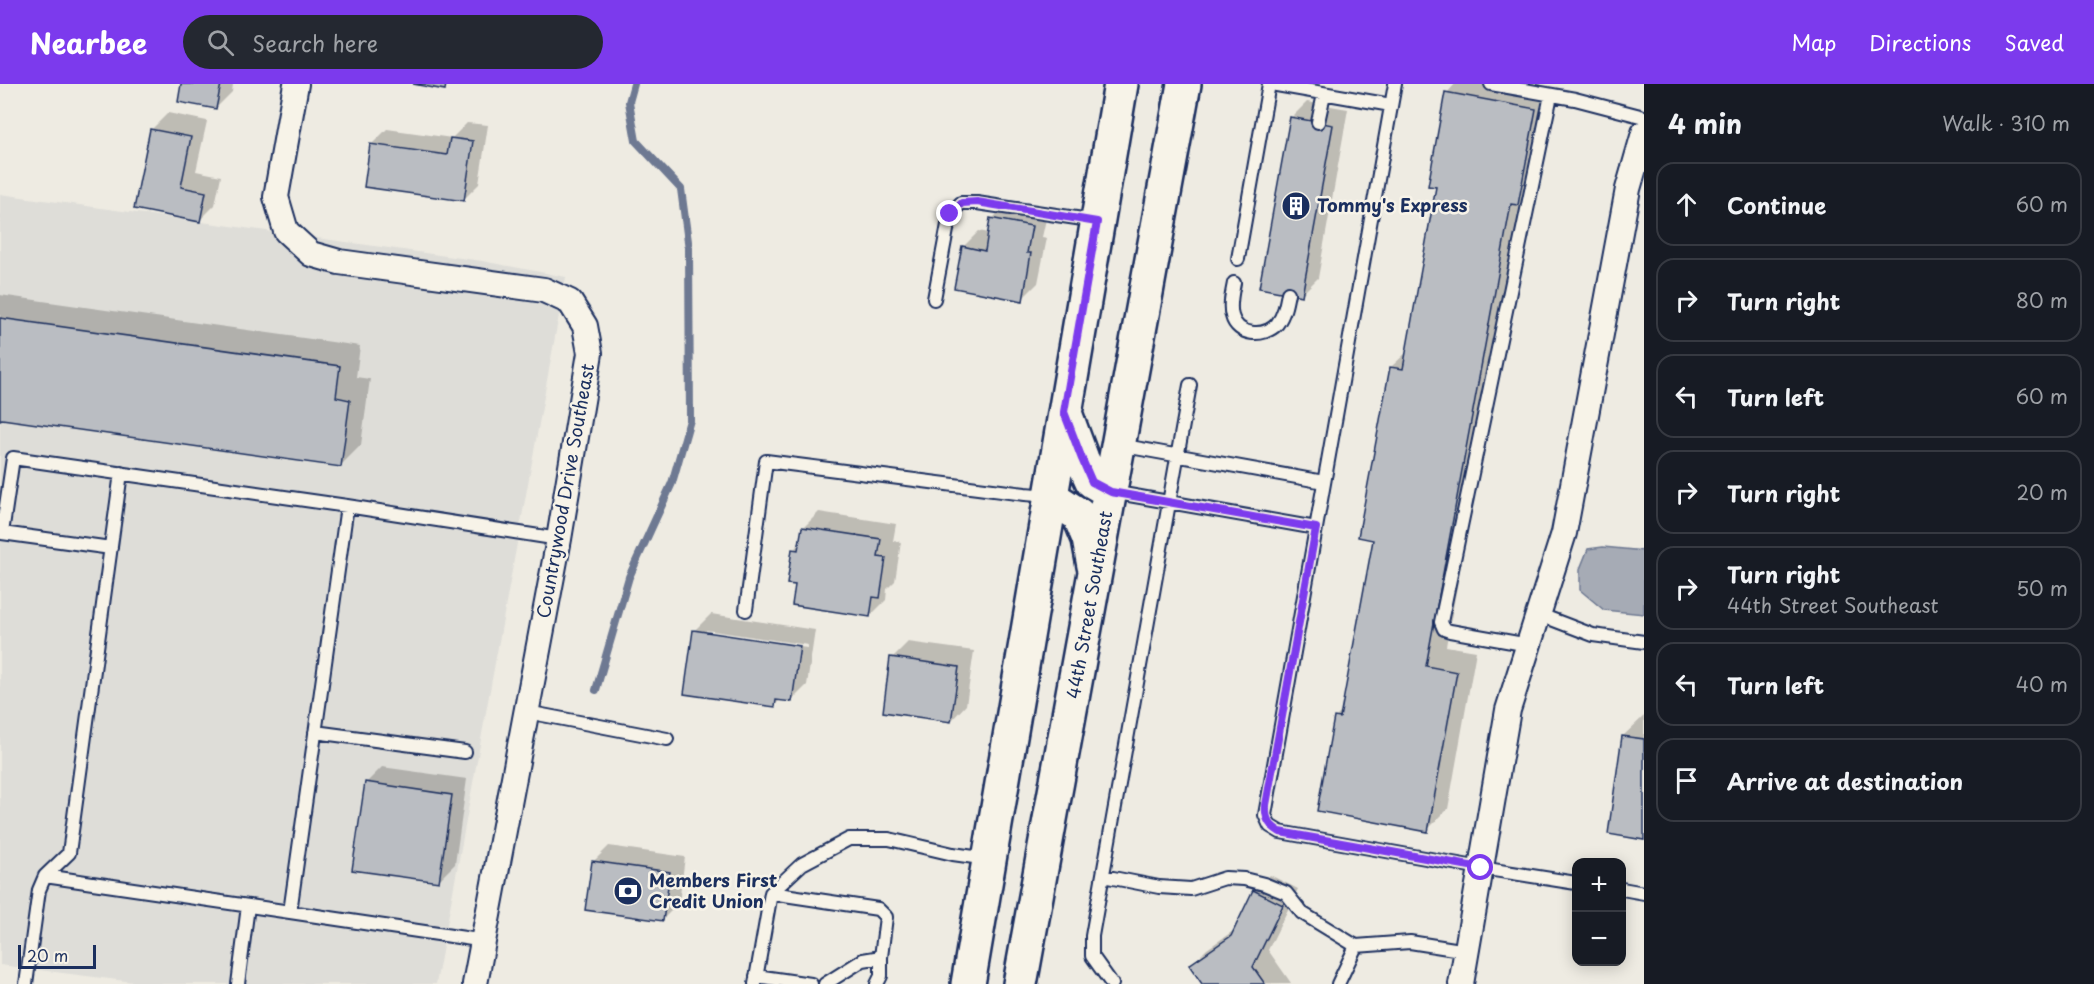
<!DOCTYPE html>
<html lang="en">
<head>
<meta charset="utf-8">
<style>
  body { margin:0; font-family:"Playpen Sans",sans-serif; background:#242831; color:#f1f3f6 }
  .controls { position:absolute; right:18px; bottom:18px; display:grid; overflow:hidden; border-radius:12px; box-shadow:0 3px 15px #0003 }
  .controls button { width:54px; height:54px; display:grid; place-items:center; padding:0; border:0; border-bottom:2px solid #363941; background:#171b24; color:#f1f3f6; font:30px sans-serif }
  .scale { position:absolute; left:18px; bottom:15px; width:78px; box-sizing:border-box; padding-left:6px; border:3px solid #1b2f5e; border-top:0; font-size:16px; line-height:21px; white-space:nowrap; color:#1b2f5e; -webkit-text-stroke:4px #f7f3e8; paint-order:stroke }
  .stop { position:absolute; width:18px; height:18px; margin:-14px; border:4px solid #7c3aed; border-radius:50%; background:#fff }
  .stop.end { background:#7c3aed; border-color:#fff; box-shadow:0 2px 6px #0008 }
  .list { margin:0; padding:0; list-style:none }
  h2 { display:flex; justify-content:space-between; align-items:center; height:78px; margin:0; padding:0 24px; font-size:26px }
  h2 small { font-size:20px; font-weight:400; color:#9ea1a6 }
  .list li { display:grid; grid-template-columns:39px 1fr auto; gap:18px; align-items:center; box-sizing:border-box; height:84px; margin:0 12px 12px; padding:0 12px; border:2px solid #363941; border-radius:18px }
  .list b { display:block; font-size:22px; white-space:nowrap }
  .list p { margin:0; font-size:20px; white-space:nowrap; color:#9ea1a6 }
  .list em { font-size:20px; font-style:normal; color:#9ea1a6 }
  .icon { flex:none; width:33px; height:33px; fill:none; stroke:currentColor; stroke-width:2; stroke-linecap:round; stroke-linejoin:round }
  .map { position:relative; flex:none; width:1644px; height:900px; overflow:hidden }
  header { display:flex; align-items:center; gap:36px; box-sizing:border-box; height:84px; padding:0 30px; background:#7c3aed; color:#fff }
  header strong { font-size:28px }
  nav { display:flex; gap:33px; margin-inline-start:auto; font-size:21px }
  .search { width:420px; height:54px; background:#242831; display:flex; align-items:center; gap:15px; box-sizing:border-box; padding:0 21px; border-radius:33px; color:#9ea1a6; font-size:22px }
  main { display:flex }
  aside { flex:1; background:#171b24 }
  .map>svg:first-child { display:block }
</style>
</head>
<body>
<header>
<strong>Nearbee</strong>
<div class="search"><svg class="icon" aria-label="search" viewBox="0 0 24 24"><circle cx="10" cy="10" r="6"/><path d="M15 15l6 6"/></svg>Search here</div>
<nav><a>Map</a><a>Directions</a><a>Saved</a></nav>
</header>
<main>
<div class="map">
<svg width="1644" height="900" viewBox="0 0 1644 900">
  <rect width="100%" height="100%" fill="#eeebe2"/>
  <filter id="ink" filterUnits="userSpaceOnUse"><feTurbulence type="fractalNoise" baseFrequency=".0167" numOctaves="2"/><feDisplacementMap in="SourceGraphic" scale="12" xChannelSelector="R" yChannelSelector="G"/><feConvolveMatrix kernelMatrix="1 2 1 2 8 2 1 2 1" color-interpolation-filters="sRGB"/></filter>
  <g filter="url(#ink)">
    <path fill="#deddd8" d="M0 110 482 177 566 193 436 900H149L0 881Z"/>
    <path fill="#a6abb5" stroke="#6e7992" stroke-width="1.5" d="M1603 463 1644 467V530L1604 526 1580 506V485L1588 465Z"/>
    <path fill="#0003" fill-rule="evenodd" d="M183 0H233L232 8 216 24Z
      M1455 0H1531L1556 5 1539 99 1530 108 1446 562 1476 567 1448 725 1427 746 1335 634 1344 625 1375 454 1391 283 1408 267 1438 102 1447 9Z
      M1307 18 1348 25 1318 194 1302 210 1291 34Z
      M168 29 207 37 196 87 221 92 215 121 199 137 136 124 152 45Z
      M467 39 488 41 479 100 463 116 371 61 387 45 452 54Z
      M1008 119 1048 126 1042 153 1047 154 1038 199 1022 215 963 163 979 147 989 149 992 135Z
      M0 211 360 262 356 293 370 295 361 361 340 382 0 335Z
      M819 428 896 440 893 457 901 458 895 497 887 505 886 516 870 532 797 500 794 465 801 458 803 444Z
      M711 530 815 546 807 601 791 617 781 615 774 622 695 546ZM706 546 808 561 807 564 706 549Z
      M908 558 974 567 966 621 951 637 892 574Z
      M1644 632V754L1623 652Z
      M382 683 467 695 455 780 439 796 366 699Z
      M609 762 685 773 679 819 663 835 593 778Z
      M1270 791 1298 805 1268 866 1291 899 1204 900 1191 881 1207 865 1236 845 1254 807Z"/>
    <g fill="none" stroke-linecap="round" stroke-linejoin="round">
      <path stroke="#6e7992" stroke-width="8" d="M596 606 629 493 672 399 690 336 689 165 681 105 636 57 629 18 634 0"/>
    </g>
    <path fill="#babdc2" stroke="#1b2f5e" stroke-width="1.5" d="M181 0H221L216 25 178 18Z
      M413 0H446L445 6Z
      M1445 8 1536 25 1518 121 1511 120 1426 582 1457 588 1428 748 1317 727 1334 633 1340 634 1373 456 1358 453 1390 283 1403 285 1436 103 1428 102Z
      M1290 33 1333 41 1302 212 1259 204Z
      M150 45 191 53 181 103 206 108 200 138 134 125Z
      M450 54 473 57 464 117 364 103 370 60 447 71Z
      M990 134 1032 142 1027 169H1031L1023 217 954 204 962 162 985 167Z
      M0 234 340 282 336 313 350 316 341 383 2 335 0 336Z
      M802 443 881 455 878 473 886 474 880 514 873 513 870 533 792 521 795 501 787 500 792 465 798 466Z
      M693 546 800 562 792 618 776 616 775 623 684 610Z
      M890 573 959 583 951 638 883 628Z
      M1622 652 1644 655V756L1608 750Z
      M365 698 452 711 439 798 352 786Z
      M592 777 670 788 663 837 585 826Z
      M1253 806 1283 821 1253 883 1265 900H1202L1189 881 1231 852Z"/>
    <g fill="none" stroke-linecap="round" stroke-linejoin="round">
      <g stroke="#1b2f5e" stroke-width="16">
        <path id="service" d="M1271 0 1391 21
          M1395 0 1265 731 1270 742 1280 748 1481 784 1576 799
          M1491 0 1575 15 1644 33
          M1318 38 1324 10
          M1238 175 1269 0
          M1234 199C1232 209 1229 222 1232 232 1237 252 1264 254 1277 240 1284 231 1286 220 1288 209
          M934 215 950 130 961 119H977L1096 137
          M1119 361 1324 398
          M1112 408 1316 444
          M347 422 559 455
          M746 526 766 377 1025 410 1050 412
          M1538 530 1593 551 1644 558
          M1529 561 1450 547 1444 545 1441 538 1551 11
          M527 628 667 655
          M315 648 465 668
          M45 792 290 828 347 422 13 374 2 449 111 464
          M1103 792 1159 803 1191 805 1225 794 1244 795 1264 800 1286 809 1302 829 1356 862
          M1622 805 1644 809
          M771 809 878 825 886 833 881 873V892L877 900
          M290 828 485 857
          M756 892 811 900
          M26 900 39 806 45 792 69 769 121 389
          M238 900 248 822
          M755 900 771 809 802 780 849 755H889L953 770 988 775
          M825 900 863 876 881 873
          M1112 900 1092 872V852L1190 301
          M1338 900 1356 862 1410 858 1467 867"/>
      </g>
      <g stroke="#1b2f5e" stroke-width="28">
        <path id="minor" d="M296 0 276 113 286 147 311 170 339 178 544 206 570 218 585 242 590 269 559 455 475 900
          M1461 900 1508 626 1564 449 1628 105 1644 49"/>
      </g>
      <g stroke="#1b2f5e" stroke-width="38">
        <path id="primary" d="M1065 329 1082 375 1092 397 1111 408
          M1050 412 1079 431 1089 455 1094 482
          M968 900 1121 0
          M1020 900 1184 0"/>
      </g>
      <use href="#service" stroke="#f7f3e8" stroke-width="12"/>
      <use href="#minor" stroke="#f7f3e8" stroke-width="24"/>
      <use href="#primary" stroke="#f7f3e8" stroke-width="33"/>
    </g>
  </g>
  <g fill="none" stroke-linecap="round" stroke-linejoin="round" filter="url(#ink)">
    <path stroke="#7c3aed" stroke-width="8" d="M950 130 962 119 977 118 1097 138 1064 328 1082 375 1092 398 1111 408 1316 444 1266 721C1265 735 1269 741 1280 748L1481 784"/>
  </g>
  <defs>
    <g id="building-disc" transform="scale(1.5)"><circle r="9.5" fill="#1b2f5e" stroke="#f7f3e8"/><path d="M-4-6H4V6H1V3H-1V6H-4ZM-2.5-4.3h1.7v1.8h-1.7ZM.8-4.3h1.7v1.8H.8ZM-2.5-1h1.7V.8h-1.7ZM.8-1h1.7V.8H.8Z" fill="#fff"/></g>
    <g id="bank-disc" transform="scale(1.5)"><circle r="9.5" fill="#1b2f5e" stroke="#f7f3e8"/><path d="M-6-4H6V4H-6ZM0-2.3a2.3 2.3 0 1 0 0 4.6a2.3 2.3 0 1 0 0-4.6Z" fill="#fff"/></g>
  </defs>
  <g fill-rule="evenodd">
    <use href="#building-disc" x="1296" y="122"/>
    <use href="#bank-disc" x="628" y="807"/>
  </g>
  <g text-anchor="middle" stroke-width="5" stroke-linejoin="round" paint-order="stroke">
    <g font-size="18" font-weight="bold" fill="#1b2f5e" stroke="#f7f3e8" text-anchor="start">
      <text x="1317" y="128">Tommy's Express</text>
      <text x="649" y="803">Members First<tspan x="649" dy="21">Credit Union</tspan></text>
    </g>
    <g font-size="18" fill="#1b2f5e" stroke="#f7f3e8">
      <text transform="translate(566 407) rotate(-80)" y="6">Countrywood Drive Southeast</text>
      <text transform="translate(1090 521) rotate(-80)" y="6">44th Street Southeast</text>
    </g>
  </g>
</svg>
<div class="controls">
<button>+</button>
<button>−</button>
</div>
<div class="scale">20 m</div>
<div class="stop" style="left:1481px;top:784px"></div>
<div class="stop end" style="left:950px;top:130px"></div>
</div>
<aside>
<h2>4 min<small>Walk · 310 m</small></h2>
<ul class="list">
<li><svg class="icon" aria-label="ahead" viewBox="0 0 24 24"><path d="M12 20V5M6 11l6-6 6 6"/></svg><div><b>Continue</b></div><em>60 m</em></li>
<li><svg class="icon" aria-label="right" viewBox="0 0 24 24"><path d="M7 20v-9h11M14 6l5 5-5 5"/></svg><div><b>Turn right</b></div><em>80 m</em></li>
<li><svg class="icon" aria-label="left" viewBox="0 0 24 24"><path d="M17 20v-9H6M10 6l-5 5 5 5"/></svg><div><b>Turn left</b></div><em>60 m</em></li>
<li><svg class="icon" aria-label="right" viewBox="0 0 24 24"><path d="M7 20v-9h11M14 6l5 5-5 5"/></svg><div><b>Turn right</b></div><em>20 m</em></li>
<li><svg class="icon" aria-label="right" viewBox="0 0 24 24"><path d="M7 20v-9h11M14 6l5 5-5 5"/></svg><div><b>Turn right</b><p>44th Street Southeast</p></div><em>50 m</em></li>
<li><svg class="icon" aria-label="left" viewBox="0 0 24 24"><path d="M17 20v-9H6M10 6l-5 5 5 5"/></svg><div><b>Turn left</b></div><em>40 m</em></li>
<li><svg class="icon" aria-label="arrive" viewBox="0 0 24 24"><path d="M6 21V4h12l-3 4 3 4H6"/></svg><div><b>Arrive at destination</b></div></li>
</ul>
</aside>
</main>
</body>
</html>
